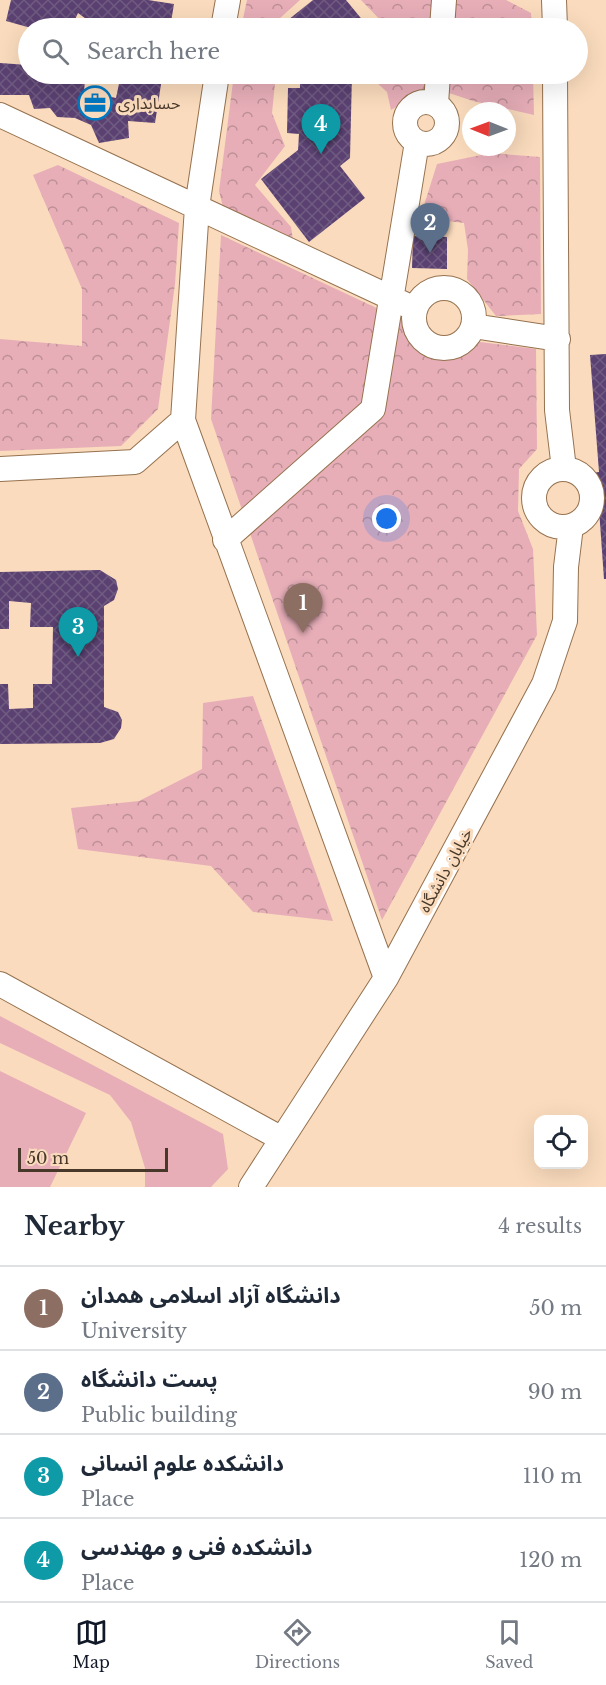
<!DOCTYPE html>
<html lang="en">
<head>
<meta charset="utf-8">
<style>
  body { margin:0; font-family:"Libre Baskerville","Noto Sans Arabic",serif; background:#f2f2f3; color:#1f2937 }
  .controls { position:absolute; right:18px; bottom:18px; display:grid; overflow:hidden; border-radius:12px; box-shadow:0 6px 24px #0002 }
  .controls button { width:54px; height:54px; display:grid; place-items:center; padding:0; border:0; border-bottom:2px solid #e0e1e3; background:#fff; color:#1f2937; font:30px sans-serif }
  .compass { position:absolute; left:462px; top:102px; width:54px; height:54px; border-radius:50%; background:#fff; box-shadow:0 6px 24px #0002; rotate:271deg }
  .scale { position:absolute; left:18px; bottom:15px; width:150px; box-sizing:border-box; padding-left:6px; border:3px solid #473829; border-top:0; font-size:16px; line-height:21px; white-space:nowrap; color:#473829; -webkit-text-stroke:4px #fadbbd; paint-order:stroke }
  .you { position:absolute; left:387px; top:519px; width:21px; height:21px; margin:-15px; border:4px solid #fff; border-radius:50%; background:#1a73e8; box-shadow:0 0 0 9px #1a73e833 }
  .badge { display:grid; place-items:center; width:39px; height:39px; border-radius:50%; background:#111827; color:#fff; font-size:20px; font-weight:700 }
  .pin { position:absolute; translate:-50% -50px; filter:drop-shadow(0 2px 3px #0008) }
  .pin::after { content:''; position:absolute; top:32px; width:21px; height:18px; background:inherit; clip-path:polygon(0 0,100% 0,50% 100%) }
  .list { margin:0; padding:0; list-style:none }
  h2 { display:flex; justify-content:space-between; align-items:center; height:78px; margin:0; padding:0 24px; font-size:26px }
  h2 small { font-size:20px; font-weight:400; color:#747a83 }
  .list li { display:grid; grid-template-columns:39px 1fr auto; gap:18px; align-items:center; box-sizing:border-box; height:84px; padding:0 24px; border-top:2px solid #e0e1e3 }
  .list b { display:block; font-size:22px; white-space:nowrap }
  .list p { margin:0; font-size:20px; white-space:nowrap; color:#747a83 }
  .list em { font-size:20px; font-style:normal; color:#747a83 }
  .icon { flex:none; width:33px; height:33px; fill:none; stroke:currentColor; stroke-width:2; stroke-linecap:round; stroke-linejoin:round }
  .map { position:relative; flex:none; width:606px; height:1187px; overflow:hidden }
  .search { position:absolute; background:#fff; box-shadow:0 6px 24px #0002; left:18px; right:18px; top:18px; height:66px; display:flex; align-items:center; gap:15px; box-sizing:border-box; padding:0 21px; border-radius:33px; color:#747a83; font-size:22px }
  .sheet { height:414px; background:#fff }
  nav { display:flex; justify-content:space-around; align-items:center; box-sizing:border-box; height:84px; border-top:2px solid #e0e1e3; background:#fff; font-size:16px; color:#747a83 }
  nav a { display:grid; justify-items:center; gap:3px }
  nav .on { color:#111827 }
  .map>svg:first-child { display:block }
</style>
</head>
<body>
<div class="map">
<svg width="606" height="1187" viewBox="0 0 606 1187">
  <defs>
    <pattern id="forest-crowns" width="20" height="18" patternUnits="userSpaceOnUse" patternTransform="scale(1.5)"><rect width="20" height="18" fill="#e7aeb8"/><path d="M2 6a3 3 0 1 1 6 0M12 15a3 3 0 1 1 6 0" fill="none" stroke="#bd8f96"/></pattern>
    <pattern id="building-cross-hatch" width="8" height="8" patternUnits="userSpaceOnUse" patternTransform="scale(1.5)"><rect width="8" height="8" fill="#5a4172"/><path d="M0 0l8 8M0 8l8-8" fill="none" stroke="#705b81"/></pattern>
  </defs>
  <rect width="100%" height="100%" fill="#fadbbd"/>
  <path fill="#e7aeb8" d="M0 1016 223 1134 228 1169 211 1187H145V1168L131 1122 110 1095 0 1043Z
    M0 1071 86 1113 50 1187H0Z"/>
  <path fill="url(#forest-crowns)" d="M247 0H300L269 28H241Z
    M361 0H506L531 13 532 28H388Z
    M234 74H276L272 113 285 146 255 185 291 227 293 240 223 207 219 191Z
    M367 74H533L534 115 473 101 431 87 391 110 387 92Z
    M491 153 540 157 541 314 496 316 467 279 468 250 464 223 420 218 437 164Z
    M58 165 179 223 175 284 158 409 121 446 0 451V339L82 346V289L33 175Z
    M221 235 400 319 433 356 480 342 536 349 537 449 519 469 518 511 533 549 537 635 382 920 211 419Z
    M253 696 333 921 253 912 211 866 78 849 71 808 139 801 202 769 203 703Z"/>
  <path fill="url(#building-cross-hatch)" d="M11 0H148L174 4 170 28H129L130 25 109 20 93 24 78 13 71 28 54 21 52 28H31L6 21Z
    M313 0H346L369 28H278Z
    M0 63 28 65V74H64L62 83 85 81 84 91 116 98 121 74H146L145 78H162L155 123 128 121 129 138 99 143 91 125 75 118 57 117 50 108 34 109 29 95H0Z
    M300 74H352L350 158 340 166 365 198 309 242 261 179 298 150 299 134 287 133 288 88H300Z
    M413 236 447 237V269L412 268Z
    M606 354V579H604L598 495 593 496 591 473 599 472 590 355Z
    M100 570 116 580 118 589 114 600 104 606V707L118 712 122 720 121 728 114 739 100 743 0 744V684H8L9 709 33 708V684H52L53 627H30L31 603 9 601V629H0V572Z"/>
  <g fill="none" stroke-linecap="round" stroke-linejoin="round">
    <g stroke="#95724f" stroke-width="26">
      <path id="minor" d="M554 0 555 28
        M223 28 228 0
        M442 28 444 0
        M217 74 197 207 183 420 386 978
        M555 74 557 410 564 469
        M405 123a21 21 0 1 1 42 0a21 21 0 1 1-42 0Z
        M436 104 438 74
        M0 115 415 309
        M414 318a30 30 0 1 1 60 0a30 30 0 1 1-60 0Z
        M473 326 558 339
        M0 469 135 462 183 420
        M534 498a29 29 0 1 1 58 0a29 29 0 1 1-58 0Z
        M225 540 373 409 417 142
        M0 984 282 1139
        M251 1187 386 978 544 684 565 621 566 567 571 526"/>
    </g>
    <use href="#minor" stroke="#fff" stroke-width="24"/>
  </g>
  <defs>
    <g id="office-ring" transform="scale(1.725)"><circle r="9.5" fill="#fadbbd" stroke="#0278c1" stroke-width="1.5"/><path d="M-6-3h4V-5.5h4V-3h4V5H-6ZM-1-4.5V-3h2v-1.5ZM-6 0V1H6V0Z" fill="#0278c1"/></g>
  </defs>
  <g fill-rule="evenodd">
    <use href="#office-ring" x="95" y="103"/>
  </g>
  <g text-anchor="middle" stroke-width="6" stroke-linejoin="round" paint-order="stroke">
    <g font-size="16" fill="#473829" stroke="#fadbbd" text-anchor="start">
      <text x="118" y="109">حسابداری</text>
    </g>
    <g font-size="16" fill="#473829" stroke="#fadbbd">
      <text transform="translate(445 870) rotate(-61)" y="6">خیابان دانشگاه</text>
    </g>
  </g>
</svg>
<div class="controls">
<button><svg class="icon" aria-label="locate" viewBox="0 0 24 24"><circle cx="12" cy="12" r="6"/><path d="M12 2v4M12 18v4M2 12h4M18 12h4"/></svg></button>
</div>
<svg class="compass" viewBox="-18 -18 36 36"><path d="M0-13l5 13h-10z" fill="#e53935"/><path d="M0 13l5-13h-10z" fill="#747a83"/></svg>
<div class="scale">50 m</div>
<div class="you"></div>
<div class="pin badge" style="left:303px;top:633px;background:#8d6e63">1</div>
<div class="pin badge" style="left:430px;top:253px;background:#5c6f8a">2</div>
<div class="pin badge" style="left:78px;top:657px;background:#0f9aa8">3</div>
<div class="pin badge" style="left:321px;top:154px;background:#0f9aa8">4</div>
<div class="search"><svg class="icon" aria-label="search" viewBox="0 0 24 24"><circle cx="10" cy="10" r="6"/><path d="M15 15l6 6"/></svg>Search here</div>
</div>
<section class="sheet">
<h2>Nearby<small>4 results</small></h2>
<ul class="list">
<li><span class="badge" style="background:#8d6e63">1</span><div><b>دانشگاه آزاد اسلامی همدان</b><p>University</p></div><em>50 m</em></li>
<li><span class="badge" style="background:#5c6f8a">2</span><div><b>پست دانشگاه</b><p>Public building</p></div><em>90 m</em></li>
<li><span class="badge" style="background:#0f9aa8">3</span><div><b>دانشکده علوم انسانی</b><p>Place</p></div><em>110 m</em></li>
<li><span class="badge" style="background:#0f9aa8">4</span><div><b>دانشکده فنی و مهندسی</b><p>Place</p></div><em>120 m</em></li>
</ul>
</section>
<nav>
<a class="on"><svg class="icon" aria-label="map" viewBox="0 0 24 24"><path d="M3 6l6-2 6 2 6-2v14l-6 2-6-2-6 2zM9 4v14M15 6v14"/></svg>Map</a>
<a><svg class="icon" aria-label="directions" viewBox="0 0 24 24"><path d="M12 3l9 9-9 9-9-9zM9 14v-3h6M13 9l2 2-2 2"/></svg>Directions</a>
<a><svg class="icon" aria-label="saved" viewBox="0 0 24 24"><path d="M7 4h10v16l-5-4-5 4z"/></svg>Saved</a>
</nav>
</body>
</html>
